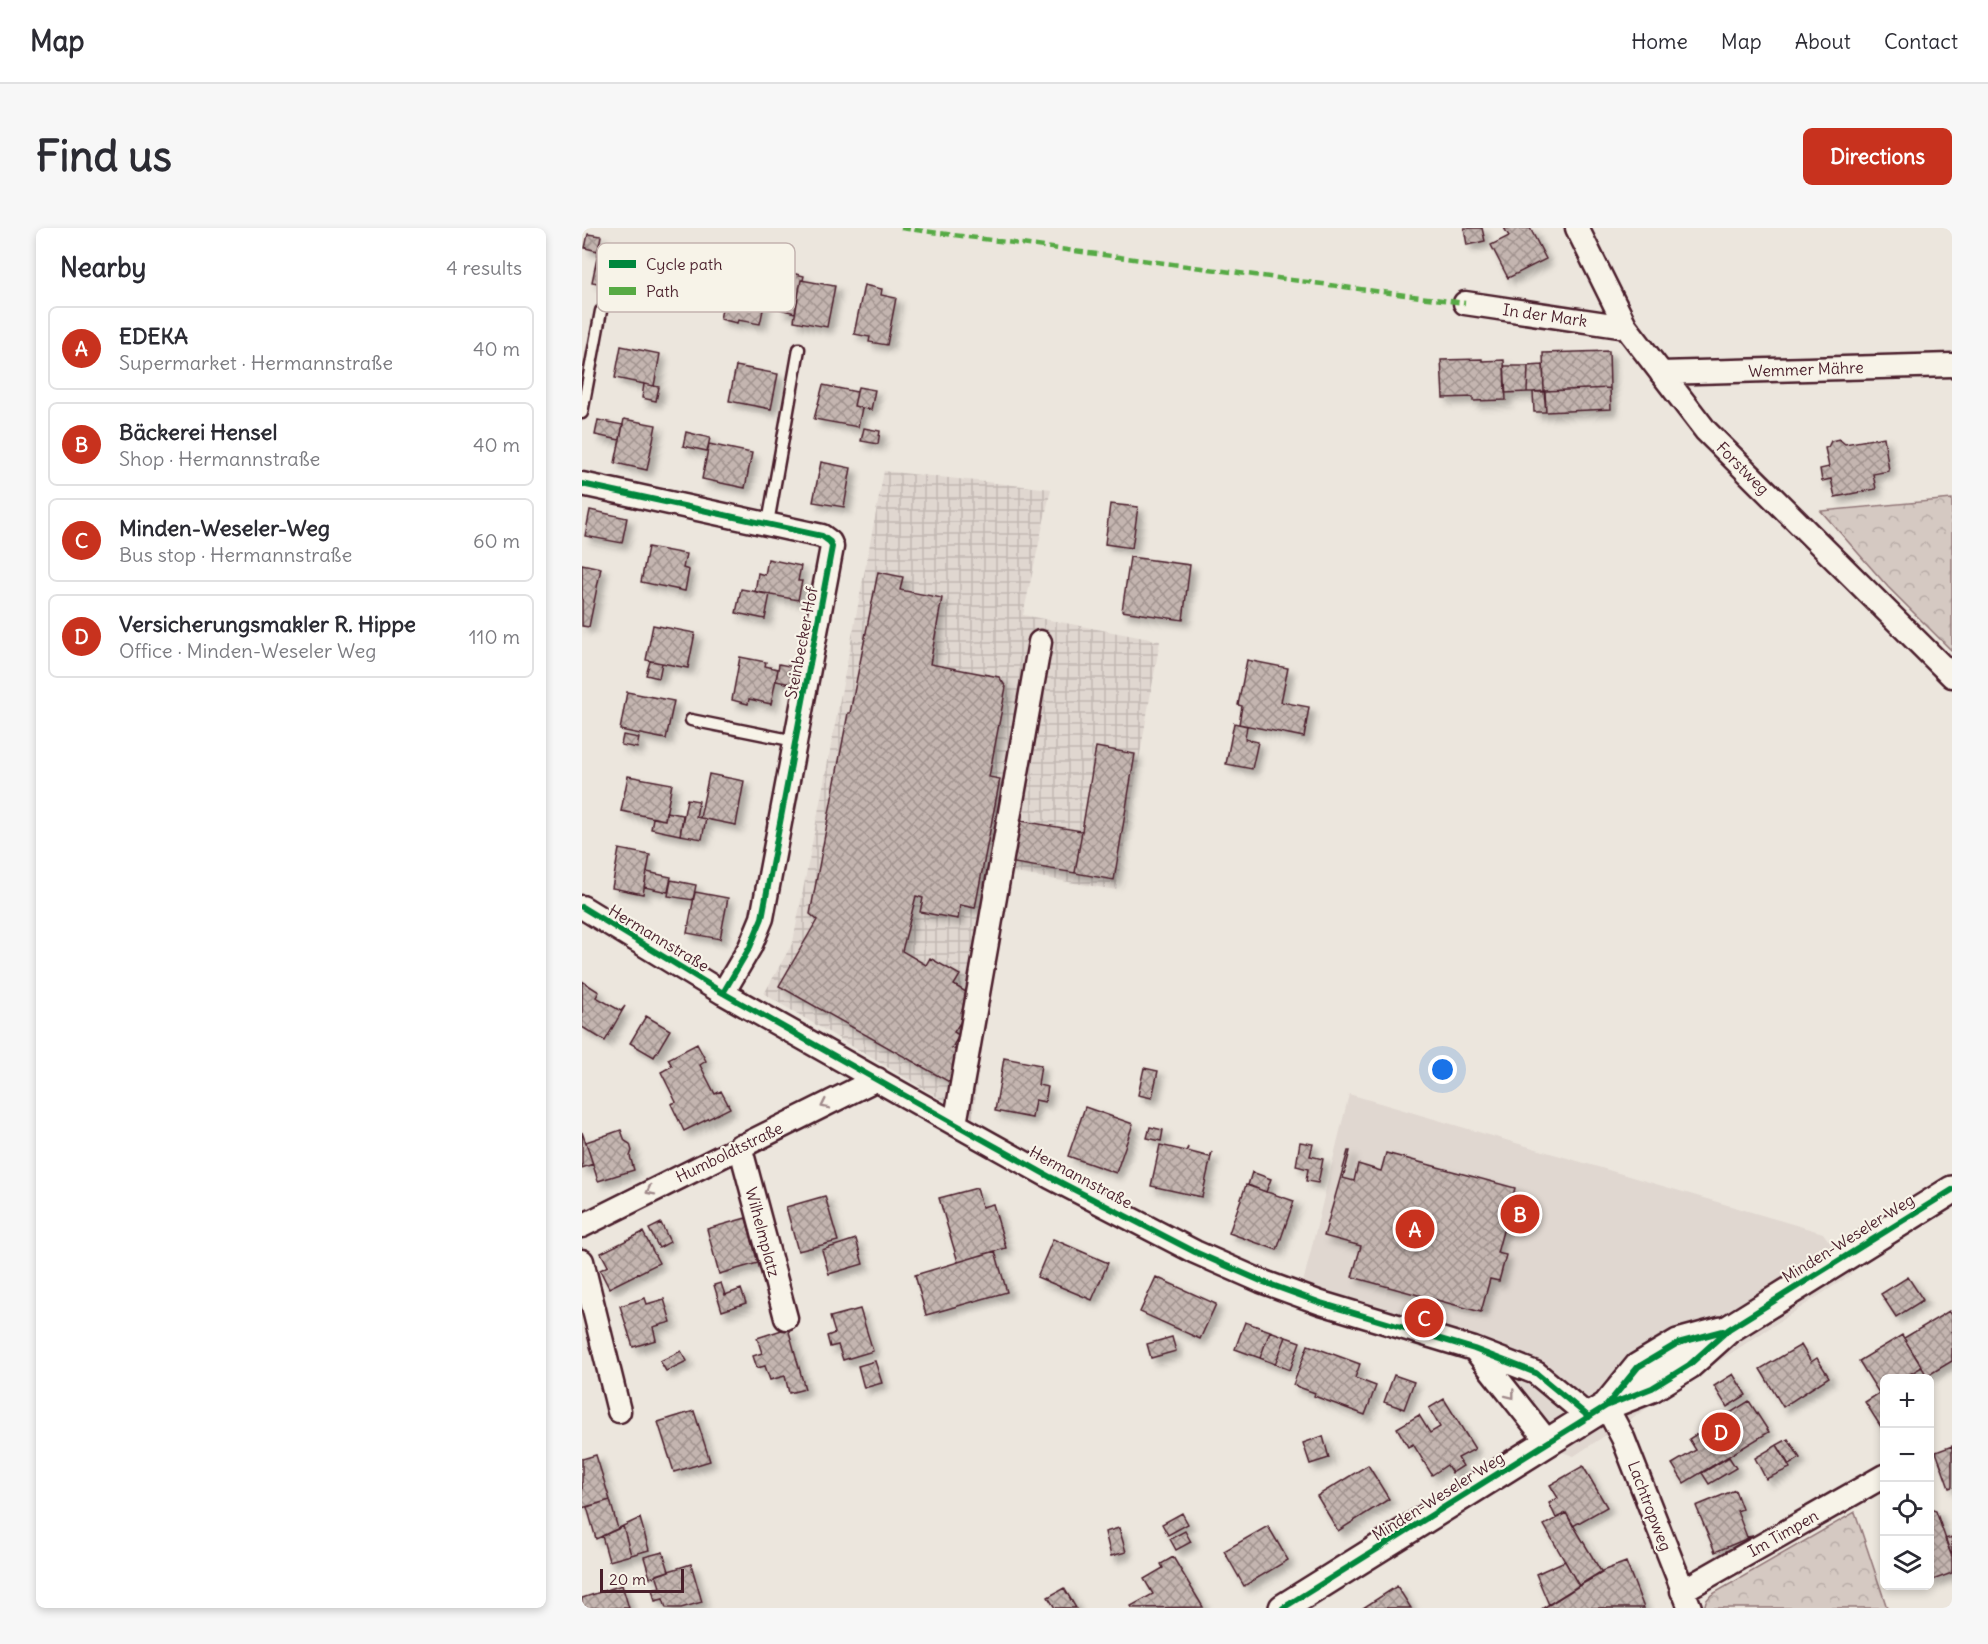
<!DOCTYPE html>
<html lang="en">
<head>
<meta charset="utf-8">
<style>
  body { margin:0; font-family:Delius,sans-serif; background:#f7f7f7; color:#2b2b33 }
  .controls { position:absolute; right:18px; bottom:18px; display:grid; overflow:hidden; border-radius:9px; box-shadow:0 3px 9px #0003 }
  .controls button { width:54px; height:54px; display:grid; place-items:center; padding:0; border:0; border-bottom:2px solid #e1e1e2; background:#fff; color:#2b2b33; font:30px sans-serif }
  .scale { position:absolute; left:18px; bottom:15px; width:84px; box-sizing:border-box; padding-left:6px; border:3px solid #4a1f2b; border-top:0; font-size:16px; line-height:21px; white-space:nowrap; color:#4a1f2b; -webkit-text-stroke:4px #f7f3e8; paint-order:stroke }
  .you { position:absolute; left:861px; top:842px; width:21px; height:21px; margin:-15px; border:4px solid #fff; border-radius:50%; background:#1a73e8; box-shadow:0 0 0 9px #1a73e833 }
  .badge { display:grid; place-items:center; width:39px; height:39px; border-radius:50%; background:#c8321e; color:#fff; font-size:20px; font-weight:700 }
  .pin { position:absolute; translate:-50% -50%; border:3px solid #fff; box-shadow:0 2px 6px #0006 }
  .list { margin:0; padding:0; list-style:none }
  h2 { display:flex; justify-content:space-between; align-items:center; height:78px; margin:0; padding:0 24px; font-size:26px }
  h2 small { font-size:20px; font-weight:400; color:#7c7c81 }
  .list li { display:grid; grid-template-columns:39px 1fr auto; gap:18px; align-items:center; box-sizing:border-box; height:84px; margin:0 12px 12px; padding:0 12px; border:2px solid #e1e1e2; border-radius:9px }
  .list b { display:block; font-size:22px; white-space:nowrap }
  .list p { margin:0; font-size:20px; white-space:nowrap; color:#7c7c81 }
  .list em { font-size:20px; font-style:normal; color:#7c7c81 }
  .icon { flex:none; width:33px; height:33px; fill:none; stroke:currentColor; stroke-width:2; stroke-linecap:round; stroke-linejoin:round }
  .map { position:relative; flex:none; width:1370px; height:1380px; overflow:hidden; border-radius:9px }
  header { display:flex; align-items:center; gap:36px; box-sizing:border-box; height:84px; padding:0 30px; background:#fff; border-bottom:2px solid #e1e1e2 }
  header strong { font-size:28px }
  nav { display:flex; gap:33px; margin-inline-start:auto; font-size:21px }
  .intro { display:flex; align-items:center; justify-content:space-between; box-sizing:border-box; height:144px; padding:0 36px }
  h1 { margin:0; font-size:42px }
  .button { padding:15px 27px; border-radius:9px; background:#c8321e; color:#fff; font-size:21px; font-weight:700 }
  main { display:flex; gap:36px; padding:0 36px }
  aside { flex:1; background:#fff; border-radius:9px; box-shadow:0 3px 9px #0003 }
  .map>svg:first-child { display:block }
</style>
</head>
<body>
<header>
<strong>Map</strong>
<nav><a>Home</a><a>Map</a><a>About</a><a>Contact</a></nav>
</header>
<div class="intro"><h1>Find us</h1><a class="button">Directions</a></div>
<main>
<aside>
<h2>Nearby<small>4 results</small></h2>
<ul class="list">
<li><span class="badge">A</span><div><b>EDEKA</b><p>Supermarket · Hermannstraße</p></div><em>40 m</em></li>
<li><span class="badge">B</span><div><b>Bäckerei Hensel</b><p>Shop · Hermannstraße</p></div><em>40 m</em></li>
<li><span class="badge">C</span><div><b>Minden-Weseler-Weg</b><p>Bus stop · Hermannstraße</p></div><em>60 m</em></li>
<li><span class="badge">D</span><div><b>Versicherungsmakler R. Hippe</b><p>Office · Minden-Weseler Weg</p></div><em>110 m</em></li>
</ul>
</aside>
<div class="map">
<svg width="1370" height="1380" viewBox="0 0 1370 1380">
  <defs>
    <pattern id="industrial-grid" width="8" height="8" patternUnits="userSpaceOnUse" patternTransform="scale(1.5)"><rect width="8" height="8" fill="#e0d7d0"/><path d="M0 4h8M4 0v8" fill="none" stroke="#c2b8b3"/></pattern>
    <pattern id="forest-crowns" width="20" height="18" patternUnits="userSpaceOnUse" patternTransform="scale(1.5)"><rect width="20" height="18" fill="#d5c9c2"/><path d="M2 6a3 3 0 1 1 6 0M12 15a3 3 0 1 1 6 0" fill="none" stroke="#b8aca7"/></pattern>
    <pattern id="building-cross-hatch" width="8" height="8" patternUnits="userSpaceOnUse" patternTransform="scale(1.5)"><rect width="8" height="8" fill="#c4b5b0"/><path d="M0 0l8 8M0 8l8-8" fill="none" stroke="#a1938f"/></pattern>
    <filter id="shadow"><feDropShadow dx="5.5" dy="5.5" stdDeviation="3" flood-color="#0004"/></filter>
  </defs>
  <rect width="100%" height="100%" fill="#ece6dd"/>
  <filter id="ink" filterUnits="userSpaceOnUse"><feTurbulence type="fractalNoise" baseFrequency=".0167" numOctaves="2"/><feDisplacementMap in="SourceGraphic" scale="12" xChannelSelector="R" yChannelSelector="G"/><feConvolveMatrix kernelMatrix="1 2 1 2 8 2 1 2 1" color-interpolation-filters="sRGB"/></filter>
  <g filter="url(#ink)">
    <path fill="#e0d7d0" d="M767 866 1241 1005 1270 1046 992 1228 961 1218 886 1120 721 1055Z"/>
    <path fill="url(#industrial-grid)" d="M302 243 469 261 441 387 578 413 534 662 428 644 408 747 391 890 182 766 211 714Z"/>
    <path fill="url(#forest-crowns)" stroke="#907476" stroke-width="1.5" d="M1370 271V423L1306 359 1239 283Z
      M1273 1284 1305 1380H1122L1124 1373 1129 1367Z"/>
    <path fill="url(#building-cross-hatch)" stroke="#4a1f2b" stroke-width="1.5" filter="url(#shadow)" d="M882 0H900L903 13 885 17Z
      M922 0H948L964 31 926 50 909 17 927 8Z
      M6 6 19 8 16 23 3 20Z
      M18 16 55 23 48 61 10 54Z
      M148 43 172 48V51L187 54 178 96 156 92 155 95 138 91Z
      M206 44 222 48 221 52H219L213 85 198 81Z
      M219 52 253 58 245 99 212 93Z
      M282 57 300 61 299 67 314 70 305 117 287 114 288 109 272 106Z
      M39 118 78 126 72 158 33 150Z
      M1027 123 1028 160 962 163 961 125Z
      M900 131V133L922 132 924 172 891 173V169L861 170 859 132Z
      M961 137 962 164H945L946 138Z
      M154 138 196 146 189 181 147 173Z
      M922 138H946L945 164 923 165Z
      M62 156 77 159 74 173 60 170Z
      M241 157 275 164 272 178 280 180 276 199 232 191Z
      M276 159 293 162 289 182 272 178Z
      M1028 160 1029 181 964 184 963 163Z
      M962 163 964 184H952L951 164Z
      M42 191 74 197 65 242 33 235Z
      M16 192 41 197 38 212 13 207Z
      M282 200 298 203 296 216 279 213Z
      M104 204 128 210 125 223 101 218Z
      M1302 209 1307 243 1291 246 1294 261 1253 269 1249 251 1240 253 1238 241 1247 239 1243 220 1246 219 1249 213 1257 211 1263 216Z
      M127 216 170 225 163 260 120 251Z
      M239 234 269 240 262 279 231 274Z
      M528 276 556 279 550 320 523 316Z
      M8 282 45 290 40 315 3 308Z
      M66 319 104 326 101 340 107 342 103 363 59 354Z
      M548 329 608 337 601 392 540 383Z
      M186 331 219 338 216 353H220L216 372 173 364 176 345 183 347Z
      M0 336 19 340 7 399 0 398Z
      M296 344 321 349 318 362 360 370 348 436 417 449 424 459 407 549 418 551 393 680 378 677 376 691 338 684 341 670 334 668 320 723 344 737 348 730 378 747 372 757 389 767 379 784 383 787 372 804 377 807 370 820 382 826 369 855 197 758 235 692 228 686 266 485H268Z
      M159 361 188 366 183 391 154 385Z
      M71 397 113 405 106 440 64 432Z
      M158 429 184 434 183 438 196 441 189 476 167 471 166 476 150 472Z
      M665 432 706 440 699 474 727 479 722 509 657 496 660 478 656 477Z
      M68 433 80 435 77 450 64 447Z
      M197 436 212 439 209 456 194 453Z
      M45 464 92 473 84 511 38 502Z
      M652 495 665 498 663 511 676 514 670 541 644 536Z
      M41 507 57 510 55 520 39 517Z
      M514 519 553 526 532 652 493 645Z
      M127 546 162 553 154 597 118 590Z
      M46 548 90 556 83 592 39 583Z
      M105 571 117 573 114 589 124 591 120 611 98 607Z
      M84 584 101 587 98 607 69 601 71 590 83 592Z
      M433 592 500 603 493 645 426 634Z
      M37 621 68 627 61 666 30 660Z
      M65 644 89 649 86 664 62 659Z
      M89 652 114 657 111 672 86 668Z
      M113 664 146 670 138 711 105 705Z
      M0 753 17 764 14 769 39 783 43 778 23 813 0 799Z
      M64 788 88 802 72 829 48 815Z
      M115 816 124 833 118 837 133 866 139 863 148 880 102 903 89 876 94 874 79 844 90 838 86 831Z
      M422 830 459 837 456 857 466 859 463 874 453 872 450 890 413 883Z
      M562 840 576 843 570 870 556 867Z
      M503 879 551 896 534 945 486 928Z
      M568 899 581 902 579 913 565 910Z
      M39 902 43 913 48 916 50 923 48 928 52 942 16 953 4 914Z
      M0 904 11 936 0 940Z
      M718 914 731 916 728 928 741 931 736 955 724 953 726 941 714 938Z
      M578 917 604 923 606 919 605 923 628 929 630 924 620 969 569 958Z
      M766 923H768L761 950 772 953 776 936 799 943 804 925 933 960 929 976H932L927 993 924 992 915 1025 924 1027 917 1053 908 1051 899 1084 770 1049 779 1018 742 1008Z
      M670 944 689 951 684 964 666 957Z
      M664 957 712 973 695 1022 647 1005Z
      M395 960 400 979 411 976 424 1020 376 1034 357 970Z
      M243 968 256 1013 216 1023 204 979Z
      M164 990 176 1035 137 1046 125 1001Z
      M79 995 88 1014 77 1020 67 1001Z
      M61 1004 77 1035 27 1060 18 1042 26 1038 19 1025Z
      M274 1011 281 1036 247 1046 240 1022Z
      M471 1011 526 1035 510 1072 455 1049Z
      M413 1023 425 1064 344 1087 333 1047Z
      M574 1049 634 1076 618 1111 558 1084Z
      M1326 1049 1341 1072 1314 1089 1299 1066Z
      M139 1055 143 1067 159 1061 164 1075 140 1083 132 1057Z
      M63 1070 65 1076 82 1071 89 1094 71 1099 74 1112 51 1119 38 1078Z
      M278 1081 291 1123 261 1132 256 1117 248 1119 245 1108 253 1105 248 1089Z
      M1367 1083 1370 1087V1133L1345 1148 1322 1110Z
      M663 1094 688 1103 678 1130 653 1121Z
      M206 1100 223 1161 207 1165 203 1148 188 1152 183 1138 175 1140 171 1128 180 1125 175 1110Z
      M688 1103 704 1109 693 1136 678 1130Z
      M1320 1107 1340 1139 1321 1150H1302V1162L1297 1165 1277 1133Z
      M590 1109 594 1123 569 1130 565 1116Z
      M704 1109 718 1114 708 1142 693 1136Z
      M726 1117 778 1136 773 1150 794 1158 783 1187 732 1168 733 1165 711 1157Z
      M1219 1117 1229 1134 1235 1130 1247 1149 1201 1179 1178 1141Z
      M99 1123 105 1133 84 1143 78 1133Z
      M293 1133 300 1155 282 1160 276 1138Z
      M1151 1146 1164 1167 1145 1179 1132 1158Z
      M812 1147 832 1154 822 1181 802 1174Z
      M1302 1162V1201L1301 1202 1283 1174Z
      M862 1171 893 1221 876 1230 881 1238 870 1245 865 1237 850 1247 831 1216 826 1219 815 1200 837 1187 848 1205 858 1199 847 1180Z
      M1167 1173 1187 1204 1102 1255 1090 1236 1114 1222 1107 1211Z
      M112 1183 128 1233 92 1244 76 1194Z
      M741 1208 747 1230 728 1236 721 1215Z
      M1206 1211 1218 1230 1207 1237 1195 1217Z
      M1195 1217 1208 1240 1184 1251 1173 1230Z
      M1370 1218V1259L1367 1260 1354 1224Z
      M14 1227 28 1272 0 1280V1231Z
      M1147 1229 1154 1240 1127 1256 1120 1245Z
      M786 1237 807 1271 756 1303 735 1268Z
      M1001 1238 1025 1279 991 1298 984 1285 974 1290 967 1275 976 1270 968 1257Z
      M1153 1262 1160 1281 1155 1283 1165 1309 1171 1308 1133 1324 1114 1278Z
      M28 1272 36 1301 14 1311 5 1279Z
      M1348 1281 1354 1283 1370 1329V1345L1348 1353Z
      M600 1285 606 1296 586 1307 580 1296Z
      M984 1285 1020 1345 997 1358 962 1297Z
      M58 1290 67 1322 49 1327 41 1298Z
      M41 1298 49 1327 27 1333 20 1308Z
      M686 1298 706 1332 662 1358 642 1323Z
      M537 1300 544 1324 529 1328 523 1304Z
      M603 1303 609 1314 594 1322 588 1311Z
      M1370 1309V1329L1363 1311Z
      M81 1324 87 1343 68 1350 62 1329Z
      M591 1329 621 1379 550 1380 549 1378 571 1366 562 1351 581 1340 579 1336Z
      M983 1333 997 1358 967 1377 954 1346Z
      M1044 1334 1062 1380H961L1020 1343Z
      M109 1336 120 1374 99 1380H84L81 1371 73 1373 70 1361 78 1359 74 1347Z
      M40 1357 47 1380H0V1370Z
      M815 1358 829 1380H781Z
      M482 1360 494 1380H473L466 1369Z"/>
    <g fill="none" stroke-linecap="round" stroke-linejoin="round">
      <g stroke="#4a1f2b" stroke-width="15">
        <path id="service" d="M0 185 19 83
          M186 295 217 121
          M109 492 213 513"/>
      </g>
      <g stroke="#4a1f2b" stroke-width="27">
        <path id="minor" d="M995 0 1044 99 1124 203 1370 448
          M883 75 1044 99
          M1079 145 1370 137
          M0 256 240 308 248 314 250 319 180 690 168 719 141 765
          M0 679 141 765 373 896 468 949 613 1024 679 1053 739 1075 892 1121 954 1145 1007 1189
          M373 896 458 414
          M158 918 204 1090
          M0 998 295 851
          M0 1033 37 1183
          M893 1122 966 1214
          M1024 1178 1041 1210 1108 1380
          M1100 1363 1302 1248"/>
      </g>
      <g stroke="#4a1f2b" stroke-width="32">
        <path id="tertiary" d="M1025 1177 1056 1139 1096 1115 1140 1103
          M701 1380 1024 1178 1070 1160 1091 1147 1107 1137 1147 1101 1370 962"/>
      </g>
      <use href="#service" stroke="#f7f3e8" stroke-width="10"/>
      <use href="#minor" stroke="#f7f3e8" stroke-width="22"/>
      <use href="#tertiary" stroke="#f7f3e8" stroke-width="27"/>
      <path stroke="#57aa44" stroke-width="4.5" stroke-dasharray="9 4.5" stroke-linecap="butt" d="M319 0 883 75"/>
      <g stroke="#f7f3e8" stroke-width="10">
        <path id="cycleway" d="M0 256 240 308 248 314 250 319 180 690 168 719 141 765
          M0 679 141 765 373 896 468 949 613 1024 679 1053 739 1075 892 1121 954 1145 1007 1189
          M1026 1176 1056 1139 1096 1115 1141 1103
          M701 1380 1024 1178 1070 1160 1091 1147 1107 1137 1147 1101 1370 962"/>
      </g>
      <use href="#cycleway" stroke="#00873e" stroke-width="6"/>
    </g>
    <defs><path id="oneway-chevron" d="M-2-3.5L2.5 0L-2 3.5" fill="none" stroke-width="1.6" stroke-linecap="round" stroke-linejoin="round" transform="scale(1.5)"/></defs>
    <g stroke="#a0898a">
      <use href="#oneway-chevron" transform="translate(243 877) rotate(154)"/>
      <use href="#oneway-chevron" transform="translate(68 963) rotate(153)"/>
      <use href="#oneway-chevron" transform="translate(929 1167) rotate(52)"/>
    </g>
  </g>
  <g text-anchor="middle" stroke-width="4.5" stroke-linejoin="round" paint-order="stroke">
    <g font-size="16" fill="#4a1f2b" stroke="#f7f3e8">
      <text transform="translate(963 87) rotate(8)" y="6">In der Mark</text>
      <text transform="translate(1224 141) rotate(-2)" y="6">Wemmer Mähre</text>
      <text transform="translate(1161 240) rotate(45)" y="6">Forstweg</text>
      <text transform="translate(219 415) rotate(-79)" y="6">Steinbecker Hof</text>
      <text transform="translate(77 710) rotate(31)" y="6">Hermannstraße</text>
      <text transform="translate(147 924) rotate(-26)" y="6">Humboldtstraße</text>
      <text transform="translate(499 949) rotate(28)" y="6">Hermannstraße</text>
      <text transform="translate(181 1004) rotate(75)" y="6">Wilhelmplatz</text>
      <text transform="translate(1266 1010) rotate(-32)" y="6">Minden-Weseler Weg</text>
      <text transform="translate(856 1268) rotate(-32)" y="6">Minden-Weseler Weg</text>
      <text transform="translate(1068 1278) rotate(69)" y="6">Lachtropweg</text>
      <text transform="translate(1201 1305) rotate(-30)" y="6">Im Timpen</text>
    </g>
  </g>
  <rect x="15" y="15" width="198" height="69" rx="9" fill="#f7f3e8" stroke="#c3b3af" stroke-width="1.5"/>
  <rect x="27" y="32" width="27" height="8" fill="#00873e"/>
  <rect x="27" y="59" width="27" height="8" fill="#57aa44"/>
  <g font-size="16" fill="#4a1f2b">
    <text x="64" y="42">Cycle path</text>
    <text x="64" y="69">Path</text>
  </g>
</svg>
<div class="controls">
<button>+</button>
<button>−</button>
<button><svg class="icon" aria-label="locate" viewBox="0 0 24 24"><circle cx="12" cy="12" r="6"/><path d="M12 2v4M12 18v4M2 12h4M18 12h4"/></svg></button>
<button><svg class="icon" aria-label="layers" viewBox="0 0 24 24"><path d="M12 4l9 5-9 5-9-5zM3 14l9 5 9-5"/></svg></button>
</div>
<div class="scale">20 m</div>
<div class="you"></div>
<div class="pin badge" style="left:833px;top:1001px">A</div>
<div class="pin badge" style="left:938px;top:986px">B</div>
<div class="pin badge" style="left:842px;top:1090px">C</div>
<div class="pin badge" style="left:1139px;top:1204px">D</div>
</div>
</main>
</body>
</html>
